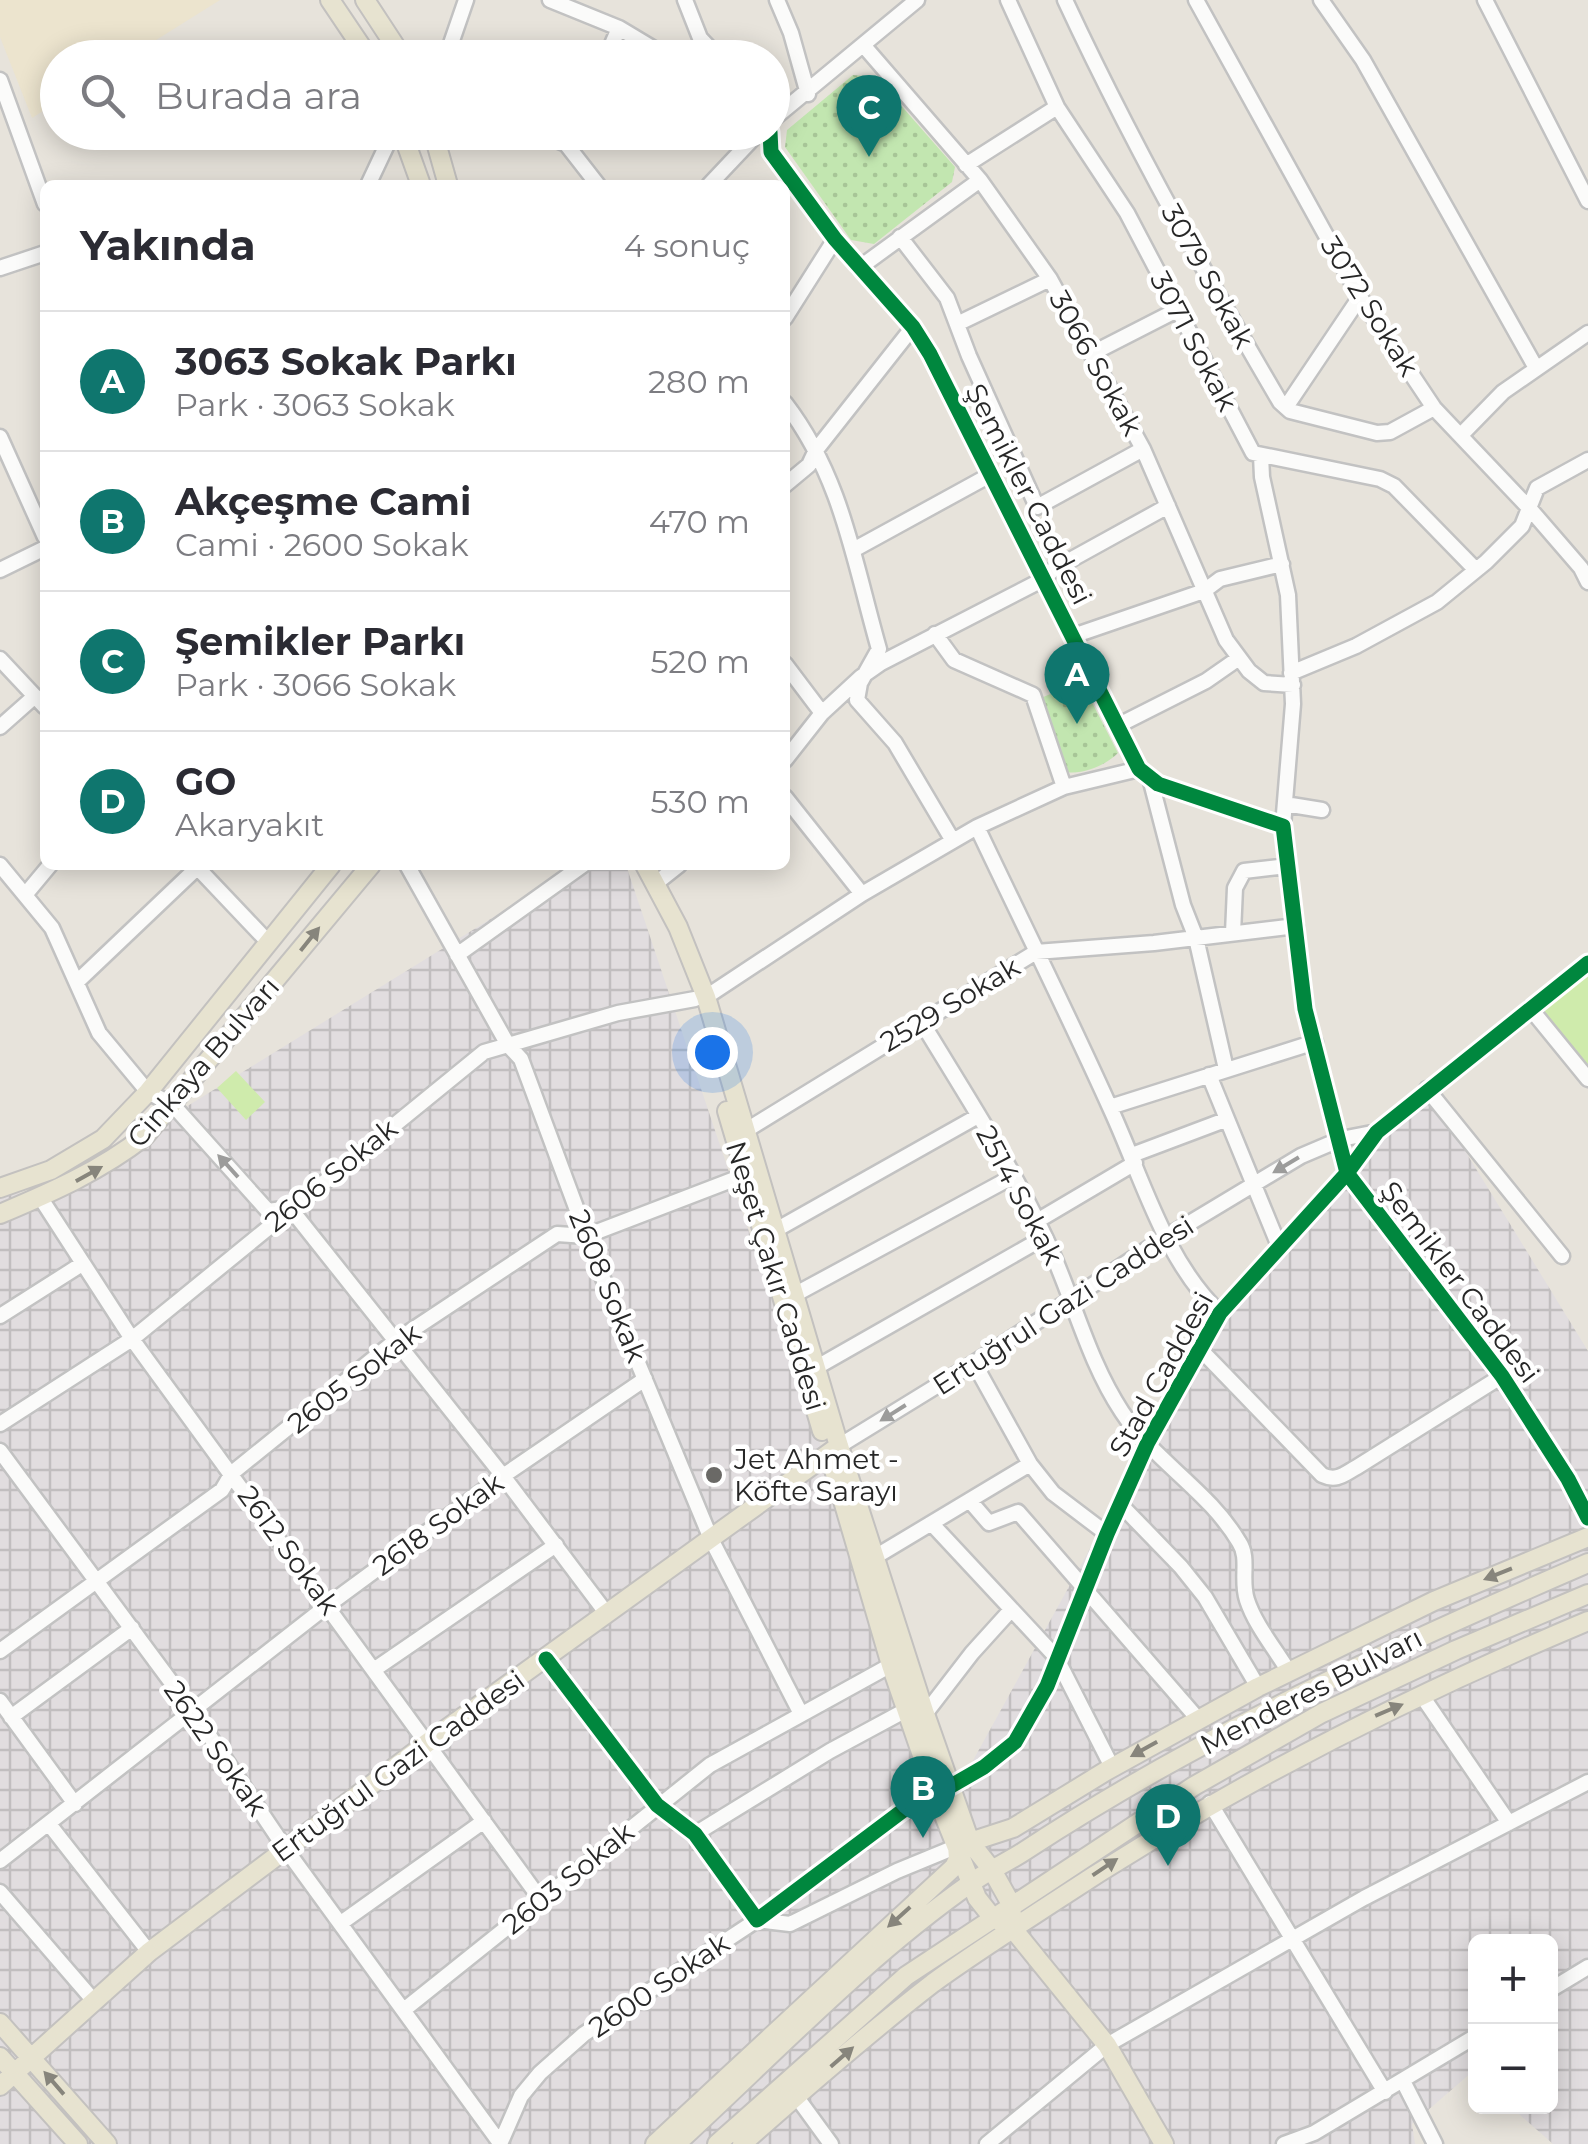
<!DOCTYPE html>
<html lang="tr">
<head>
<meta charset="utf-8">
<style>
  body { margin:0; font-family:Montserrat,sans-serif; background:#f2f2f3; color:#2b2b33 }
  .controls { position:absolute; right:30px; bottom:30px; display:grid; overflow:hidden; border-radius:15px; box-shadow:0 5px 25px #0003 }
  .controls button { width:90px; height:90px; display:grid; place-items:center; padding:0; border:0; border-bottom:2px solid #e1e1e2; background:#fff; color:#2b2b33; font:50px sans-serif }
  .you { position:absolute; left:712px; top:1052px; width:35px; height:35px; margin:-25px; border:8px solid #fff; border-radius:50%; background:#1a73e8; box-shadow:0 0 0 15px #1a73e833 }
  .badge { display:grid; place-items:center; width:65px; height:65px; border-radius:50%; background:#0f766e; color:#fff; font-size:32px; font-weight:700 }
  .pin { position:absolute; translate:-50% -82px; filter:drop-shadow(0 2px 5px #0008) }
  .pin::after { content:''; position:absolute; top:52px; width:35px; height:30px; background:inherit; clip-path:polygon(0 0,100% 0,50% 100%) }
  .list { margin:0; padding:0; list-style:none }
  h2 { display:flex; justify-content:space-between; align-items:center; height:130px; margin:0; padding:0 40px; font-size:42px }
  h2 small { font-size:32px; font-weight:400; color:#7c7c81 }
  .list li { display:grid; grid-template-columns:65px 1fr auto; gap:30px; align-items:center; box-sizing:border-box; height:140px; padding:0 40px; border-top:2px solid #e1e1e2 }
  .list b { display:block; font-size:38px; white-space:nowrap }
  .list p { margin:0; font-size:32px; white-space:nowrap; color:#7c7c81 }
  .list em { font-size:32px; font-style:normal; color:#7c7c81 }
  .icon { flex:none; width:55px; height:55px; fill:none; stroke:currentColor; stroke-width:2; stroke-linecap:round; stroke-linejoin:round }
  .map { position:relative; flex:none; width:1588px; height:2144px; overflow:hidden }
  .search { position:absolute; background:#fff; box-shadow:0 5px 25px #0003; left:40px; top:40px; width:750px; height:110px; display:flex; align-items:center; gap:25px; box-sizing:border-box; padding:0 35px; border-radius:55px; color:#7c7c81; font-size:38px }
  .panel { position:absolute; background:#fff; box-shadow:0 5px 25px #0003; left:40px; top:180px; width:750px; height:690px; border-radius:15px }
  .map>svg:first-child { display:block }
</style>
</head>
<body>
<div class="map">
<svg width="1588" height="2144" viewBox="0 0 1588 2144">
  <defs>
    <pattern id="industrial-grid" width="8" height="8" patternUnits="userSpaceOnUse" patternTransform="scale(2.5)"><rect width="8" height="8" fill="#e1dddf"/><path d="M0 4h8M4 0v8" fill="none" stroke="#c1bebf"/></pattern>
    <pattern id="grass-dots" width="8" height="8" patternUnits="userSpaceOnUse" patternTransform="scale(2.5)"><rect width="8" height="8" fill="#c2e6b0"/><path d="M2 2h.1M6 6h.1" fill="none" stroke="#a7c597" stroke-width="1.8" stroke-linecap="round"/></pattern>
  </defs>
  <rect width="100%" height="100%" fill="#e7e3db"/>
  <path fill="url(#industrial-grid)" d="M578 865H626L944 1813 1220 1313 1427 1089 1588 1351V2144H1553L1511 2107 1550 2106V1942H1476L1475 2074 1472 2072 1412 2124 1415 2144H0V1190L40 1197Z"/>
  <path fill="#ece4ce" d="M0 0H220L129 57 58 58 57 102 32 118 0 37Z"/>
  <path fill="url(#grass-dots)" d="M853 75 876 77 955 167 952 182 874 244 851 240 785 147 787 130Z
    M1081 681 1118 753C1106 765 1083 775 1066 772L1041 698Z"/>
  <path fill="#cfebac" d="M1588 964V1078L1530 1008Z
    M236 1071 265 1102 246 1120 217 1088Z"/>
  <g fill="none" stroke-linecap="round" stroke-linejoin="round">
    <g stroke="#c2c2c2" stroke-width="19">
      <path id="minor" d="M550 0 619 28 669 58
        M685 0 700 38 719 58
        M777 0 791 33 808 94
        M1008 0 1057 107 1127 213 1253 453 1380 479 1394 486 1476 570
        M1065 0C1129 138 1203 271 1280 402L1290 411 1377 433 1390 432 1434 408
        M1196 0 1360 297 1434 408 1530 509 1581 568 1588 582
        M1321 0 1363 60 1536 368
        M1485 0 1588 201
        M864 46 980 180 1050 279 1143 449 1226 640 1249 671 1264 683 1293 685
        M446 58 466 0
        M606 58 619 28
        M0 80 45 204
        M772 120 917 0
        M538 132 566 144 598 185
        M770 132 771 152 835 239 913 327 930 354 1139 769 1158 784 1283 826 1305 1009 1347 1173 1502 1376 1568 1479 1588 1518
        M966 165 1057 107
        M368 185 393 132
        M709 185 759 132
        M900 237 947 298 969 356 1037 507 1143 449
        M0 268 45 253
        M859 268 980 180
        M785 318 835 239
        M957 324 1050 279
        M1091 354 1177 310
        M785 403C842 477 854 562 879 649L860 683 857 700 895 743 953 841
        M1286 407 1360 297
        M1461 435 1503 392 1588 333
        M0 437 45 537
        M1261 455 1262 477 1288 595 1293 704 1283 826
        M785 485 809 465 816 450 913 327
        M855 549 990 475
        M0 570 45 548
        M935 634 954 660 1033 695 1064 787
        M1073 636 1204 591 1220 579 1282 564
        M0 659 45 707
        M785 664 822 713
        M1291 673 1356 646 1437 602 1486 562 1522 526 1537 488 1588 460
        M1117 726 1206 681 1239 658
        M0 727 35 696
        M785 760 822 713 861 677 881 663 1042 580 1054 569 1168 506
        M1151 782 1183 905 1196 938 1226 1069
        M785 797 862 894
        M1285 804 1322 810
        M977 827C1022 922 1069 1016 1112 1112 1143 1180 1165 1261 1220 1313
        M0 865 52 928 99 1033 148 1092 173 1105 268 1211 290 1208 503 1476 607 1614
        M195 865 269 943
        M407 865 508 1045 521 1059 597 1264 711 1539 800 1712
        M655 884 679 865
        M25 895 50 865
        M1233 933 1235 888 1244 871 1287 866
        M457 955 583 865
        M78 981 200 865
        M706 997 862 894 977 827 1064 787 1139 769
        M1530 1008 1588 1079
        M921 1021C964 1092 1011 1164 1046 1239 1073 1296 1087 1359 1122 1412 1154 1461 1209 1491 1239 1542 1250 1558 1240 1579 1247 1600 1255 1625 1276 1650 1289 1672
        M1209 1075 1279 1246
        M1427 1089 1562 1256
        M1110 1107 1315 1042
        M745 1131 1036 952 1154 943 1296 926
        M1132 1155 1225 1120
        M40 1197 132 1339 541 1900
        M1037 1221 1135 1163
        M774 1231 978 1116
        M794 1295 1012 1177
        M0 1316 82 1264
        M1199 1348 1322 1475C1337 1482 1344 1474 1357 1467L1502 1376
        M974 1363 1030 1464 1053 1493 1107 1534
        M817 1367 1045 1237
        M0 1424 132 1339 484 1052 618 1013 695 999
        M839 1446 974 1363 1158 1242 1301 1156 1341 1139 1377 1132
        M0 1451 194 1713 285 1848 500 2143
        M970 1501 989 1523 1018 1512 1198 1719
        M1120 1504 1181 1567 1205 1597 1258 1687
        M932 1524 1056 1657 1112 1767
        M875 1557 1030 1464
        M0 1651 222 1490 232 1473 394 1342 557 1234 586 1236 745 1175
        M546 1659 657 1805 695 1834 757 1920 917 1800 951 1786 984 1767 1015 1742 1047 1686 1107 1534 1148 1442 1220 1313 1347 1173 1377 1132 1588 963
        M375 1669 556 1545
        M1422 1696 1509 1823
        M0 1701 75 1804
        M925 1714 972 1653 1010 1611
        M11 1717 132 1628
        M1210 1803 1385 2092
        M49 1824 149 1952
        M695 1834 830 1751 906 1710
        M0 1861 328 1605 503 1476 645 1379
        M0 1892 94 2001
        M341 1923 484 1821
        M1550 1990 1588 1967
        M405 2009 710 1765 891 1665
        M1403 2081 1435 2144
        M796 2096 831 2144
        M500 2144 521 2096 540 2073 584 2034 757 1920 790 1924 897 1871 965 1843
        M987 2144 1107 2045 1364 1898 1588 1782
        M1284 2144 1314 2133 1476 2036"/>
    </g>
    <g stroke="#c3c1bf" stroke-width="22">
      <path id="major" d="M330 0 369 58
        M365 0 403 58
        M402 132 421 185
        M433 132 448 185
        M645 865 678 927 706 997 839 1446 925 1714 970 1842 992 1870 1011 1904 1013 1929 1107 2045 1164 2144
        M727 1111 822 1431
        M0 1188 51 1170 103 1139 148 1092 331 865
        M0 1214C52 1192 100 1171 145 1136L371 865
        M834 1470 891 1665 935 1793 977 1898 992 1917 1013 1929
        M970 1842 1013 1828 1106 1771 1258 1687 1434 1601 1588 1537
        M0 2023 107 2144
        M0 2057 78 2144
        M0 2086 149 1952 427 1743 839 1446
        M655 2144 954 1867 958 1859 957 1845
        M676 2144C772 2056 864 1958 971 1883 987 1871 1006 1863 1023 1852 1201 1735 1393 1647 1588 1563
        M717 2144 906 1976 1194 1786 1322 1713 1456 1650 1588 1594
        M742 2144C804 2089 867 2034 933 1983 970 1956 1008 1932 1046 1907 1219 1792 1397 1701 1588 1621"/>
    </g>
    <use href="#minor" stroke="#fbfbfa" stroke-width="14"/>
    <use href="#major" stroke="#e7e3d0" stroke-width="18"/>
    <g stroke="#fff" stroke-width="21">
      <path id="cycleway" d="M770 132 771 152 835 239 913 327 930 354 1139 769 1158 784 1283 826 1305 1009 1347 1173 1502 1376 1568 1479 1588 1518
        M546 1659 657 1805 695 1834 757 1920 917 1800 951 1786 984 1767 1015 1742 1047 1686 1107 1534 1148 1442 1220 1313 1347 1173 1377 1132 1588 963"/>
    </g>
    <use href="#cycleway" stroke="#00873e" stroke-width="15"/>
  </g>
  <defs><path id="oneway-solid" d="M-6-.8H1V-3.2L6.5 0L1 3.2V.8H-6Z" transform="scale(2.5)"/></defs>
  <g fill="#87857c">
    <use href="#oneway-solid" transform="translate(310 939) rotate(-51)"/>
    <use href="#oneway-solid" transform="translate(89 1174) rotate(-29)"/>
    <use href="#oneway-solid" transform="translate(1498 1574) rotate(158)"/>
    <use href="#oneway-solid" transform="translate(1389 1710) rotate(-23)"/>
    <use href="#oneway-solid" transform="translate(1144 1749) rotate(151)"/>
    <use href="#oneway-solid" transform="translate(1105 1867) rotate(-34)"/>
    <use href="#oneway-solid" transform="translate(899 1917) rotate(138)"/>
    <use href="#oneway-solid" transform="translate(842 2057) rotate(-41)"/>
    <use href="#oneway-solid" transform="translate(54 2083) rotate(-131)"/>
  </g>
  <g fill="#9c9c9b">
    <use href="#oneway-solid" transform="translate(1286 1165) rotate(149)"/>
    <use href="#oneway-solid" transform="translate(228 1166) rotate(-132)"/>
    <use href="#oneway-solid" transform="translate(893 1413) rotate(148)"/>
  </g>
  <circle fill="#6a6966" stroke="#fff" stroke-width="4" cx="714" cy="1475" r="10"/>
  <g text-anchor="middle" stroke-width="9" stroke-linejoin="round" paint-order="stroke">
    <g font-size="28" fill="#272727" stroke="#fff">
      <text transform="translate(1208 276) rotate(61)" y="10">3079 Sokak</text>
      <text transform="translate(1370 306) rotate(58)" y="10">3072 Sokak</text>
      <text transform="translate(1194 341) rotate(62)" y="10">3071 Sokak</text>
      <text transform="translate(1096 363) rotate(61)" y="10">3066 Sokak</text>
      <text transform="translate(1029 494) rotate(63)" y="10">Şemikler Caddesi</text>
      <text transform="translate(950 1004) rotate(-31)" y="10">2529 Sokak</text>
      <text transform="translate(203 1062) rotate(-49)" y="10">Cinkaya Bulvarı</text>
      <text transform="translate(331 1175) rotate(-39)" y="10">2606 Sokak</text>
      <text transform="translate(1020 1195) rotate(62)" y="10">2514 Sokak</text>
      <text transform="translate(776 1276) rotate(73)" y="10">Neşet Çakır Caddesi</text>
      <text transform="translate(1460 1282) rotate(53)" y="10">Şemikler Caddesi</text>
      <text transform="translate(608 1286) rotate(68)" y="10">2608 Sokak</text>
      <text transform="translate(1063 1305) rotate(-33)" y="10">Ertuğrul Gazi Caddesi</text>
      <text transform="translate(1161 1374) rotate(-61)" y="10">Stad Caddesi</text>
      <text transform="translate(354 1378) rotate(-38)" y="10">2605 Sokak</text>
      <text transform="translate(438 1524) rotate(-36)" y="10">2618 Sokak</text>
      <text transform="translate(289 1550) rotate(54)" y="10">2612 Sokak</text>
      <text transform="translate(1311 1691) rotate(-27)" y="10">Menderes Bulvarı</text>
      <text transform="translate(216 1748) rotate(55)" y="10">2622 Sokak</text>
      <text transform="translate(398 1766) rotate(-36)" y="10">Ertuğrul Gazi Caddesi</text>
      <text transform="translate(568 1878) rotate(-39)" y="10">2603 Sokak</text>
      <text transform="translate(659 1985) rotate(-34)" y="10">2600 Sokak</text>
    </g>
    <g font-size="28" fill="#272727" stroke="#fff" text-anchor="start">
      <text x="734" y="1469">Jet Ahmet -<tspan x="734" dy="32">Köfte Sarayı</tspan></text>
    </g>
  </g>
</svg>
<div class="controls">
<button>+</button>
<button>−</button>
</div>
<div class="you"></div>
<div class="pin badge" style="left:1077px;top:724px">A</div>
<div class="pin badge" style="left:923px;top:1838px">B</div>
<div class="pin badge" style="left:869px;top:157px">C</div>
<div class="pin badge" style="left:1168px;top:1866px">D</div>
<div class="search"><svg class="icon" aria-label="search" viewBox="0 0 24 24"><circle cx="10" cy="10" r="6"/><path d="M15 15l6 6"/></svg>Burada ara</div>
<section class="panel">
<h2>Yakında<small>4 sonuç</small></h2>
<ul class="list">
<li><span class="badge">A</span><div><b>3063 Sokak Parkı</b><p>Park · 3063 Sokak</p></div><em>280 m</em></li>
<li><span class="badge">B</span><div><b>Akçeşme Cami</b><p>Cami · 2600 Sokak</p></div><em>470 m</em></li>
<li><span class="badge">C</span><div><b>Şemikler Parkı</b><p>Park · 3066 Sokak</p></div><em>520 m</em></li>
<li><span class="badge">D</span><div><b>GO</b><p>Akaryakıt</p></div><em>530 m</em></li>
</ul>
</section>
</div>
</body>
</html>
